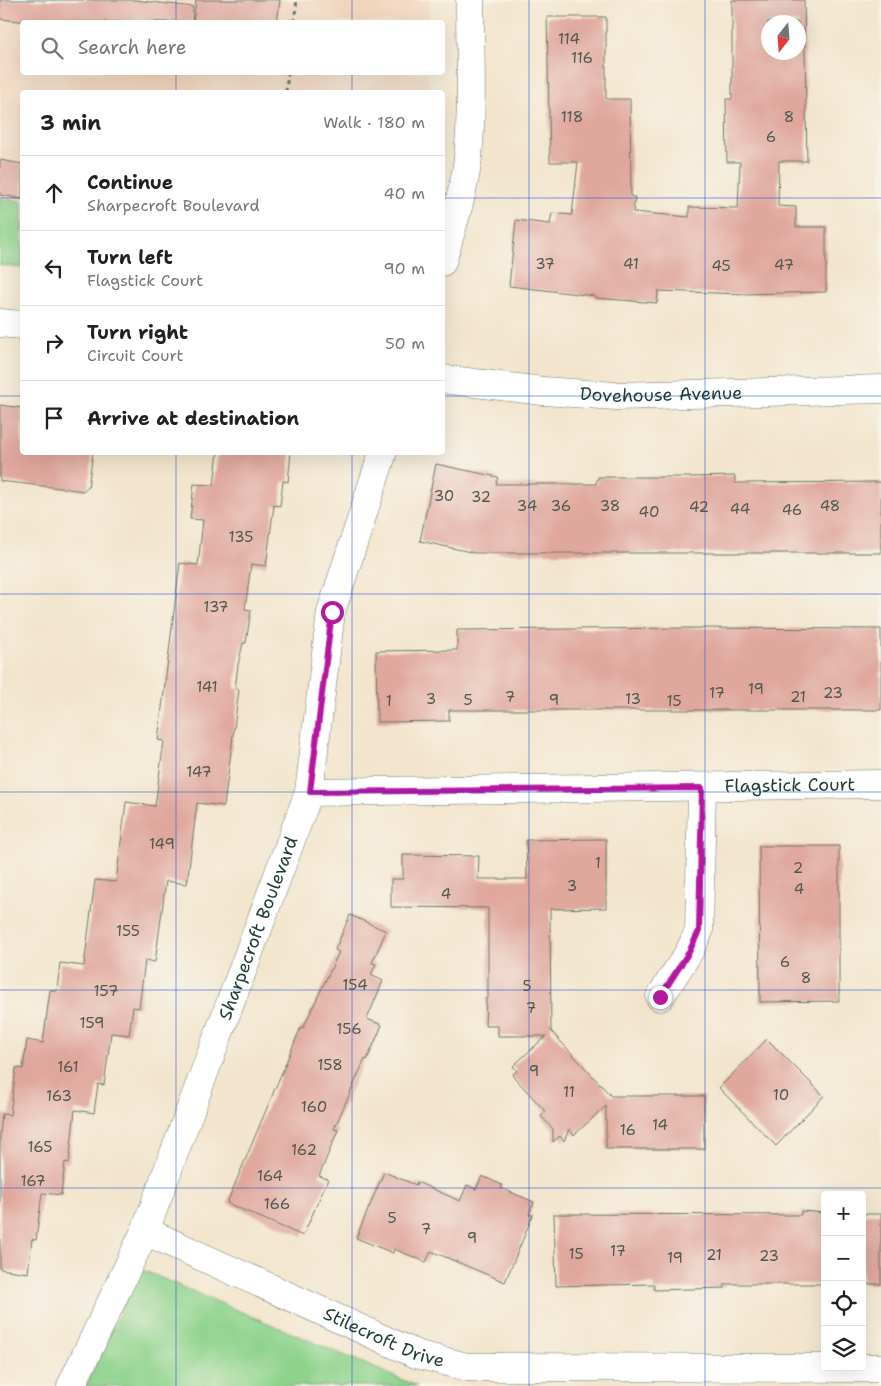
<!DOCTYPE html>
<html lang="en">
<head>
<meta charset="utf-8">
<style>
  body { margin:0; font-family:"Shantell Sans",sans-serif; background:#f6f6f6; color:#202124 }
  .controls { position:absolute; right:15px; bottom:15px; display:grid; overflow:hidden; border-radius:5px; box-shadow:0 5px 20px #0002 }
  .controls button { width:45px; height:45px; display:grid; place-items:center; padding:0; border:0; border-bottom:1px solid #e0e0e0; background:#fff; color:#202124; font:25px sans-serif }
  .compass { position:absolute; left:761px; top:15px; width:45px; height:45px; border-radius:50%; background:#fff; box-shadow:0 5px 20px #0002; rotate:197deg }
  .stop { position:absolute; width:15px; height:15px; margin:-11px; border:4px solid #b5179e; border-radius:50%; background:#fff }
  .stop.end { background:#b5179e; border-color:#fff; box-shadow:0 1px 5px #0008 }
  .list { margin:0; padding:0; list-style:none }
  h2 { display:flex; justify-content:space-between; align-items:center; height:65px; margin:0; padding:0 20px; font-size:21px }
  h2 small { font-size:16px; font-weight:400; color:#757577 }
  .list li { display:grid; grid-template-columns:32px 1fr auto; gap:15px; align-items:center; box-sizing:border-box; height:75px; padding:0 20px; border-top:1px solid #e0e0e0 }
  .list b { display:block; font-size:19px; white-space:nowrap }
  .list p { margin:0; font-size:16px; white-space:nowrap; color:#757577 }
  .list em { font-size:16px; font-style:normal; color:#757577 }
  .icon { flex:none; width:28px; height:28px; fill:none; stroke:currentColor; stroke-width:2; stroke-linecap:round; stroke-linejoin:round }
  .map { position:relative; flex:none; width:881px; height:1386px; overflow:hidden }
  .search { position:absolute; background:#fff; box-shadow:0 5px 20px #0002; left:20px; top:20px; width:425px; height:55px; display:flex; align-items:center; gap:12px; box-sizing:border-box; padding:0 18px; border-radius:5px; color:#757577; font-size:19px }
  .panel { position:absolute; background:#fff; box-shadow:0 5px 20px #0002; left:20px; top:90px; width:425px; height:365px; border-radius:5px }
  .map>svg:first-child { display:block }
</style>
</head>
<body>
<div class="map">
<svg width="881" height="1386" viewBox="0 0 881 1386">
  <rect width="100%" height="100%" fill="#f7f3e8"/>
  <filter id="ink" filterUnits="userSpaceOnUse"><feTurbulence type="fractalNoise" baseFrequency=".02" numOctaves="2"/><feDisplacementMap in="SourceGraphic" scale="10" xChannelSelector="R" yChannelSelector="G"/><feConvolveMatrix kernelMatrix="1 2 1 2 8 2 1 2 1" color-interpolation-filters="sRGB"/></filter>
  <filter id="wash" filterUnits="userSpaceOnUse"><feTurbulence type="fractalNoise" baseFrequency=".0096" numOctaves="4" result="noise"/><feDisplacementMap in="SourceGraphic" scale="20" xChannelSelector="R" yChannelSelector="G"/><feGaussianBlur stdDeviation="1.12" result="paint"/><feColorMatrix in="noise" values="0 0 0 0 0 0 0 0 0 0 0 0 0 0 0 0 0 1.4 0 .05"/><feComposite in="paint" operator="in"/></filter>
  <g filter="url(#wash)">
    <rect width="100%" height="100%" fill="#f3e5cd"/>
    <path fill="#f2d5bd" d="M0 0H429V22H22V72L429 73V92H22V268L0 265Z"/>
    <path fill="#8ed38c" stroke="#568860" d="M0 198 22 202V268L0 265Z
      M140 1269 417 1386H86Z"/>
    <g id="blocks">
      <path fill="#e0a79d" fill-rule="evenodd" d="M0 0H135L193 7 192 22H29L0 19Z
        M196 0H280L277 22H193Z
        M732 0H804L807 161H779L778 206 796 207V227H826V292L744 294 658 291 657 303 595 298V296L509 286 516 220 550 224 552 213 572 215 578 162H550L547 17H606V99H630L631 197H635L633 212 689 217V207L738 208 740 162H727L726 99H732ZM768 22H798V52H768Z
        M0 160 22 164V199L0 195Z
        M0 405 22 408V452H93L88 488H86L85 491 0 481Z
        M218 452H291L288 482 283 481 280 506 274 505 266 566 251 564 245 609 251 610 246 643H243L238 665 235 689H239L224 806 197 803 187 884 166 881 155 962 145 960 139 1008 133 1007 129 1035 111 1033 104 1085 98 1084 94 1113 75 1110 69 1163 65 1162 61 1195 42 1193 36 1240 32 1239 28 1273 0 1269V1134L2 1114 10 1115 16 1068 23 1069 27 1040 43 1043 50 990 57 991 60 963 84 966 95 880 116 882 126 802 155 806 164 741 158 740 180 563 198 565 203 520 190 519 194 484 214 485Z
        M436 464 498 477 496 484H596L598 477H690L735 476V483L881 482V553H475L420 541Z
        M689 628 881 629V710H449V721L377 722 376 651 457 650V630Z
        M606 839V908L550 909 551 1031 611 1096H704V1149H606V1106L574 1135 569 1129 564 1141 560 1136 553 1142V1129L541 1116 546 1112 512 1075 517 1071 513 1066 546 1036H498V1026H485L486 998H488V908L391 907V879H403V855L479 856 478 879H527L526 840Z
        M759 846H839V1001L760 1002Z
        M350 915 386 931 372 963 376 964 371 975 383 981 367 1019 382 1025 367 1060 365 1059 334 1129 338 1130 319 1176 328 1179 303 1236 227 1203 301 1027 303 1028 339 952 335 950Z
        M767 1039 824 1096 776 1146 719 1088Z
        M384 1172 416 1185 417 1182 460 1201 467 1185 476 1189 482 1176 502 1185 501 1188 534 1202 529 1215H533L505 1282 431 1251 426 1262 394 1249 393 1253 356 1238Z
        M801 1211 825 1213V1284H725V1288L654 1290V1284L556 1286 554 1214 801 1215Z
        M862 1214H881V1284H862Z"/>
    </g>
  </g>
  <g filter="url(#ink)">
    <use href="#blocks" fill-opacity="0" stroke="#69786a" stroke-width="1"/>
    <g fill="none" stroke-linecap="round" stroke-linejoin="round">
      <g stroke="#69786a" stroke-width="29">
        <g id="minor">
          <path d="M442 262C452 227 464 193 468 157 473 105 470 52 470 0"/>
          <path d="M0 323 22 325"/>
          <path id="s1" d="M442 379 543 391 616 396 881 389"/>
          <path id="s2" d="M309 792 881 784"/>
          <path d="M660 997 689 952 699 931 702 788"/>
          <path id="s3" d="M145 1231 416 1354 467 1367 881 1368"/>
          <path id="s4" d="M71 1386 145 1231 309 792 331 612 383 452"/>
        </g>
      </g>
      <path stroke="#69786a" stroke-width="3" stroke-dasharray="4 4" stroke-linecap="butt" d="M294 22 297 0
        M286 92 288 72"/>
      <use href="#minor" stroke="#fff" stroke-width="28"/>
    </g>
  </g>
  <g fill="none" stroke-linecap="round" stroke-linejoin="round" filter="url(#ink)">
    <path stroke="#b5179e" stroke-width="6" d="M332 612 310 792 702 788 699 931 689 952 660 997"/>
  </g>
  <path fill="none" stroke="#1d4ed8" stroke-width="1" stroke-opacity="0.55" d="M176 0V22M352 0V22M529 0V1386M705 0V1386M176 72V92M352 72V92M0 198H22M442 198H881M0 396H22M442 396H881M176 452V1386M352 452V1386M0 594H881M0 792H881M0 990H881M0 1188H881"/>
  <g text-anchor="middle" stroke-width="4" stroke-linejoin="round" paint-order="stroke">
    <g font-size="15" fill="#4f584e">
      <text x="569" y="44">114</text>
      <text x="582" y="63">116</text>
      <text x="572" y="122">118</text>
      <text x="789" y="122">8</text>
      <text x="771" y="142">6</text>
      <text x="545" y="269">37</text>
      <text x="631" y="269">41</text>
      <text x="784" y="270">47</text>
      <text x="721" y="271">45</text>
      <text x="444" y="501">30</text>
      <text x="481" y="502">32</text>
      <text x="527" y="511">34</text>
      <text x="561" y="511">36</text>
      <text x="610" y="511">38</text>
      <text x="830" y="511">48</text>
      <text x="699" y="512">42</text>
      <text x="740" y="514">44</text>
      <text x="792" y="515">46</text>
      <text x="649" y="517">40</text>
      <text x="241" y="542">135</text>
      <text x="216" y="612">137</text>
      <text x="207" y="692">141</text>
      <text x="756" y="694">19</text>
      <text x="717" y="698">17</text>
      <text x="833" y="698">23</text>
      <text x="510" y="702">7</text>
      <text x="798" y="702">21</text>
      <text x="431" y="704">3</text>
      <text x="633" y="704">13</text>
      <text x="468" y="705">5</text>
      <text x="554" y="705">9</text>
      <text x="389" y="706">1</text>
      <text x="674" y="706">15</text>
      <text x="199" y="777">147</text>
      <text x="162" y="849">149</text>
      <text x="598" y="868">1</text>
      <text x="798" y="873">2</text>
      <text x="572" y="891">3</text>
      <text x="799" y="894">4</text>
      <text x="446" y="899">4</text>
      <text x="128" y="936">155</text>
      <text x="785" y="967">6</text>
      <text x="806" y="983">8</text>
      <text x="355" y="990">154</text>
      <text x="527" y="991">5</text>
      <text x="106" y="996">157</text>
      <text x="531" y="1013">7</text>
      <text x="92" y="1028">159</text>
      <text x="349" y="1034">156</text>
      <text x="330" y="1070">158</text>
      <text x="68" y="1072">161</text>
      <text x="534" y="1076">9</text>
      <text x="569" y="1097">11</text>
      <text x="781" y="1100">10</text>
      <text x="59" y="1101">163</text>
      <text x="314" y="1112">160</text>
      <text x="660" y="1130">14</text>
      <text x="628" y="1135">16</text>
      <text x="40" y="1152">165</text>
      <text x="304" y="1155">162</text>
      <text x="270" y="1181">164</text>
      <text x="33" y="1186">167</text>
      <text x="277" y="1209">166</text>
      <text x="392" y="1223">5</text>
      <text x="426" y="1234">7</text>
      <text x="472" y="1243">9</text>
      <text x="618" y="1256">17</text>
      <text x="576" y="1259">15</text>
      <text x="714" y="1260">21</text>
      <text x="769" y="1261">23</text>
      <text x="675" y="1263">19</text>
    </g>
    <g font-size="18" fill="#1f3d34" stroke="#f7f3e8">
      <text dy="6" stroke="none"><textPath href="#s1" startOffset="220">Dovehouse Avenue</textPath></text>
      <text dy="6" stroke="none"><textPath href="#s2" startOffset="481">Flagstick Court</textPath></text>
      <text dy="6" stroke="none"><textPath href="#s4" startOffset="495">Sharpecroft Boulevard</textPath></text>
      <text dy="6" stroke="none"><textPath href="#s3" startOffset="262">Stilecroft Drive</textPath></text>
    </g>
  </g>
</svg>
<div class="controls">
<button>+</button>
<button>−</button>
<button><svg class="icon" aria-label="locate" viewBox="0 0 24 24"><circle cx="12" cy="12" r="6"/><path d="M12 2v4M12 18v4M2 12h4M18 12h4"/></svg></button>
<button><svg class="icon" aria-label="layers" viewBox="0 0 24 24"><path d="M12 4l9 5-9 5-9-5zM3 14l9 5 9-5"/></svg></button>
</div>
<svg class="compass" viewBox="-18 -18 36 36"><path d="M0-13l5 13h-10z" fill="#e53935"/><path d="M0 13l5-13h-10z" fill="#757577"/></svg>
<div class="stop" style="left:332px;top:612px"></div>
<div class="stop end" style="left:660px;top:997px"></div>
<div class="search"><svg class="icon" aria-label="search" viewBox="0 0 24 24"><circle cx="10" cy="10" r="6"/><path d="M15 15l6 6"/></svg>Search here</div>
<section class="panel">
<h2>3 min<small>Walk · 180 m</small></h2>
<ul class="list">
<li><svg class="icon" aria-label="ahead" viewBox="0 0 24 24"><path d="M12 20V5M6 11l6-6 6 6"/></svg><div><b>Continue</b><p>Sharpecroft Boulevard</p></div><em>40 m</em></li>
<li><svg class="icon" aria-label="left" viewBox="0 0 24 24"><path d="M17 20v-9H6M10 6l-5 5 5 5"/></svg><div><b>Turn left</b><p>Flagstick Court</p></div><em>90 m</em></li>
<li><svg class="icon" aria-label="right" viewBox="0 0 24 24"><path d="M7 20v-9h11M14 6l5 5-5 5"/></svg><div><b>Turn right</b><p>Circuit Court</p></div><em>50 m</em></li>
<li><svg class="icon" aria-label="arrive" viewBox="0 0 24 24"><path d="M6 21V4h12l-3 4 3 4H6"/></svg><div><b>Arrive at destination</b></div></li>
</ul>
</section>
</div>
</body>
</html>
